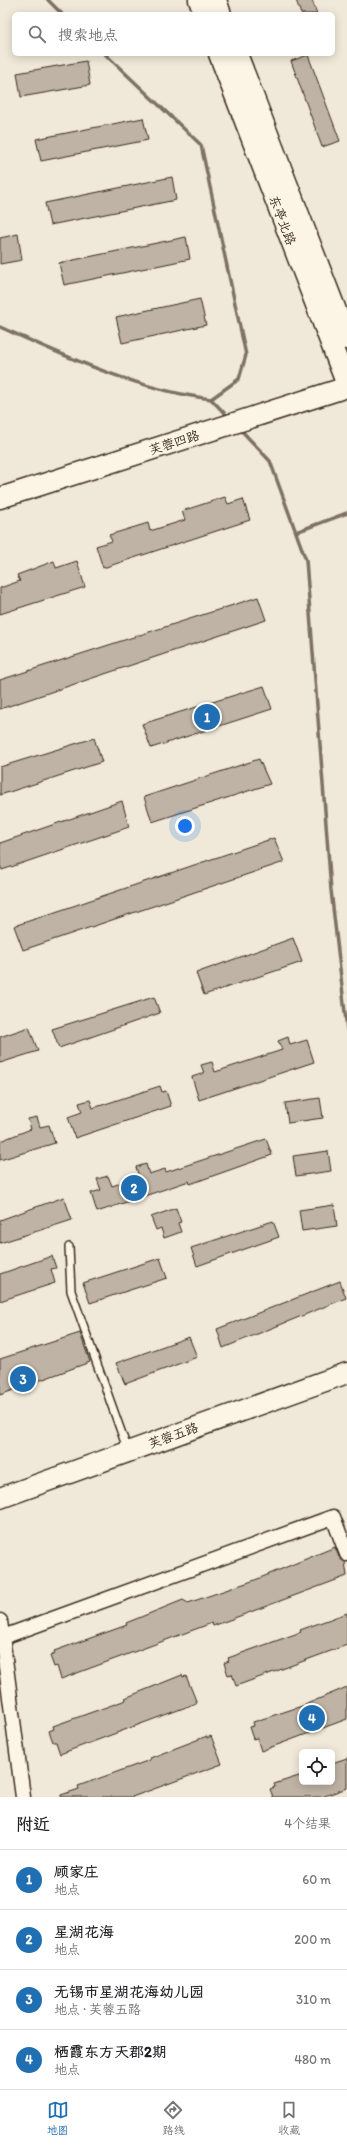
<!DOCTYPE html>
<html lang="zh">
<head>
<meta charset="utf-8">
<style>
  body { margin:0; font-family:Itim,"LXGW WenKai TC",sans-serif; background:#f6f6f6; color:#202124 }
  .controls { position:absolute; right:12px; bottom:12px; display:grid; overflow:hidden; border-radius:6px; box-shadow:0 2px 10px #0003 }
  .controls button { width:36px; height:36px; display:grid; place-items:center; padding:0; border:0; border-bottom:1px solid #e0e0e0; background:#fff; color:#202124; font:20px sans-serif }
  .you { position:absolute; left:185px; top:826px; width:14px; height:14px; margin:-10px; border:3px solid #fff; border-radius:50%; background:#1a73e8; box-shadow:0 0 0 6px #1a73e833 }
  .badge { display:grid; place-items:center; width:26px; height:26px; border-radius:50%; background:#1f6fb2; color:#fff; font-size:13px; font-weight:700 }
  .pin { position:absolute; translate:-50% -50%; border:2px solid #fff; box-shadow:0 1px 4px #0006 }
  .list { margin:0; padding:0; list-style:none }
  h2 { display:flex; justify-content:space-between; align-items:center; height:52px; margin:0; padding:0 16px; font-size:17px }
  h2 small { font-size:13px; font-weight:400; color:#757577 }
  .list li { display:grid; grid-template-columns:26px 1fr auto; gap:12px; align-items:center; box-sizing:border-box; height:60px; padding:0 16px; border-top:1px solid #e0e0e0 }
  .list b { display:block; font-size:15px; white-space:nowrap }
  .list p { margin:0; font-size:13px; white-space:nowrap; color:#757577 }
  .list em { font-size:13px; font-style:normal; color:#757577 }
  .icon { flex:none; width:22px; height:22px; fill:none; stroke:currentColor; stroke-width:2; stroke-linecap:round; stroke-linejoin:round }
  .map { position:relative; flex:none; width:347px; height:1797px; overflow:hidden }
  .search { position:absolute; background:#fff; box-shadow:0 2px 10px #0003; left:12px; right:12px; top:12px; height:44px; display:flex; align-items:center; gap:10px; box-sizing:border-box; padding:0 14px; border-radius:6px; color:#757577; font-size:15px }
  .sheet { height:292px; background:#fff }
  nav { display:flex; justify-content:space-around; align-items:center; box-sizing:border-box; height:56px; border-top:1px solid #e0e0e0; background:#fff; font-size:11px; color:#757577 }
  nav a { display:grid; justify-items:center; gap:2px }
  nav .on { color:#1f6fb2 }
  .map>svg:first-child { display:block }
</style>
</head>
<body>
<div class="map">
<svg width="347" height="1797" viewBox="0 0 347 1797">
  <rect width="100%" height="100%" fill="#f0e9d9"/>
  <filter id="ink" filterUnits="userSpaceOnUse"><feTurbulence type="fractalNoise" baseFrequency=".025" numOctaves="2"/><feDisplacementMap in="SourceGraphic" scale="8" xChannelSelector="R" yChannelSelector="G"/><feConvolveMatrix kernelMatrix="1 2 1 2 8 2 1 2 1" color-interpolation-filters="sRGB"/></filter>
  <g filter="url(#ink)">
    <g fill="none" stroke-linecap="round" stroke-linejoin="round">
      <path stroke="#7e7163" stroke-width="3.5" d="M48 0 62 14
        M105 54 201 145 246 355 239 379 211 399 229 418
        M0 327C67 357 137 390 211 399
        M239 428 270 461 306 560 331 890 347 1030
        M296 532 347 513"/>
    </g>
    <path fill="#beb3a4" stroke="#3b2a1e" d="M296 0H312L317 14H301Z
      M308 55 340 141 322 147 291 61Z
      M86 61 90 85 21 97 17 73Z
      M143 118 148 140 41 161 36 139Z
      M172 177 176 200 50 225 45 203Z
      M18 234 22 260 0 264V238Z
      M186 237 190 259 64 285 59 263Z
      M200 299 206 325 122 343 116 317Z
      M225 497 228 504 243 499 250 520 103 568 96 546 112 541 109 535 148 523 150 531 185 520 182 511Z
      M54 561 56 568 77 561 85 587 0 614V588L20 581 17 575Z
      M258 597 266 620 0 709V680Z
      M264 686 272 709 151 748 142 724Z
      M94 738 102 762 0 795V767Z
      M259 759 270 784 152 822 144 797Z
      M122 801 129 827 2 870 0 865V843Z
      M274 838 284 862 23 950 14 926Z
      M293 938 302 962 204 995 196 973Z
      M154 997 160 1013 59 1048 52 1029Z
      M29 1027 38 1051 0 1063V1037Z
      M288 1037 290 1045 307 1040 314 1062 199 1100 192 1077 204 1073 201 1065 212 1062 215 1072 282 1050 278 1041Z
      M160 1086 162 1092 166 1091 171 1106 75 1138 68 1117 82 1112 79 1103 90 1100 93 1108Z
      M320 1098 323 1118 288 1123 285 1103Z
      M37 1117 40 1127 49 1125 55 1143 0 1160V1141L31 1129 28 1119Z
      M266 1139 272 1155 190 1184 189 1181 97 1212 91 1193 101 1190 97 1179 108 1176 112 1186 139 1177 136 1167 146 1164 149 1174 165 1169 166 1172Z
      M328 1151 331 1171 296 1176 293 1156Z
      M64 1197 72 1220 0 1243V1220Z
      M334 1205 337 1226 302 1231 299 1210Z
      M176 1208 181 1222 178 1223 181 1232 164 1238 161 1228 156 1230 151 1217Z
      M273 1221 279 1237 197 1266 191 1248Z
      M52 1256 56 1268 51 1269 55 1283 0 1301V1274Z
      M160 1258 167 1278 90 1303 83 1283Z
      M340 1281 346 1298 223 1348 217 1329Z
      M80 1333 90 1362 0 1395V1359Z
      M189 1337 197 1357 125 1384 116 1363Z
      M335 1547 339 1557 345 1562 347 1576 213 1626 212 1623 61 1679 57 1666 54 1667 50 1656 55 1654 54 1651 127 1625 126 1623 183 1600 188 1603 255 1580Z
      M347 1613V1645L236 1686 232 1674 228 1675 224 1663 229 1661 228 1658 301 1632 300 1630Z
      M182 1675 183 1677 186 1676 197 1703 60 1754 56 1742H53L49 1731 54 1729 53 1726 126 1700 125 1698Z
      M347 1687V1719L261 1751 257 1738 253 1739 249 1727 254 1726 253 1722 302 1706Z
      M207 1736V1738L211 1736 222 1764 132 1797H61V1795L79 1789 78 1786 150 1760V1758Z
      M347 1758V1788L322 1797H273L270 1789 275 1787 274 1784 302 1775V1782H332V1763Z"/>
    <g fill="none" stroke-linecap="round" stroke-linejoin="round">
      <g stroke="#3b2a1e" stroke-width="10">
        <path id="lane" d="M69 1247 71 1291 128 1451"/>
      </g>
      <g stroke="#3b2a1e" stroke-width="17">
        <path id="street" d="M0 1621 23 1797
          M3 1637 333 1517 347 1554"/>
      </g>
      <g stroke="#3b2a1e" stroke-width="23">
        <path id="secondary" d="M199 0 204 14
          M216 0 221 14
          M219 54 347 385
          M237 54 347 339
          M0 498 347 387
          M0 1498 347 1373"/>
      </g>
      <use href="#lane" stroke="#fcf5e5" stroke-width="7"/>
      <use href="#street" stroke="#fcf5e5" stroke-width="14"/>
      <use href="#secondary" stroke="#fcf5e5" stroke-width="20"/>
    </g>
  </g>
  <g text-anchor="middle" stroke-width="3.5" stroke-linejoin="round" paint-order="stroke">
    <g font-size="13" fill="#3b2a1e" stroke="#fcf5e5">
      <text transform="translate(283 220) rotate(69)" y="5">东亭北路</text>
      <text transform="translate(174 442) rotate(-18)" y="5">芙蓉四路</text>
      <text transform="translate(173 1435) rotate(-20)" y="5">芙蓉五路</text>
    </g>
  </g>
</svg>
<div class="controls">
<button><svg class="icon" aria-label="locate" viewBox="0 0 24 24"><circle cx="12" cy="12" r="6"/><path d="M12 2v4M12 18v4M2 12h4M18 12h4"/></svg></button>
</div>
<div class="you"></div>
<div class="pin badge" style="left:207px;top:717px">1</div>
<div class="pin badge" style="left:134px;top:1188px">2</div>
<div class="pin badge" style="left:23px;top:1379px">3</div>
<div class="pin badge" style="left:312px;top:1718px">4</div>
<div class="search"><svg class="icon" aria-label="search" viewBox="0 0 24 24"><circle cx="10" cy="10" r="6"/><path d="M15 15l6 6"/></svg>搜索地点</div>
</div>
<section class="sheet">
<h2>附近<small>4个结果</small></h2>
<ul class="list">
<li><span class="badge">1</span><div><b>顾家庄</b><p>地点</p></div><em>60 m</em></li>
<li><span class="badge">2</span><div><b>星湖花海</b><p>地点</p></div><em>200 m</em></li>
<li><span class="badge">3</span><div><b>无锡市星湖花海幼儿园</b><p>地点 · 芙蓉五路</p></div><em>310 m</em></li>
<li><span class="badge">4</span><div><b>栖霞东方天郡2期</b><p>地点</p></div><em>480 m</em></li>
</ul>
</section>
<nav>
<a class="on"><svg class="icon" aria-label="map" viewBox="0 0 24 24"><path d="M3 6l6-2 6 2 6-2v14l-6 2-6-2-6 2zM9 4v14M15 6v14"/></svg>地图</a>
<a><svg class="icon" aria-label="directions" viewBox="0 0 24 24"><path d="M12 3l9 9-9 9-9-9zM9 14v-3h6M13 9l2 2-2 2"/></svg>路线</a>
<a><svg class="icon" aria-label="saved" viewBox="0 0 24 24"><path d="M7 4h10v16l-5-4-5 4z"/></svg>收藏</a>
</nav>
</body>
</html>
